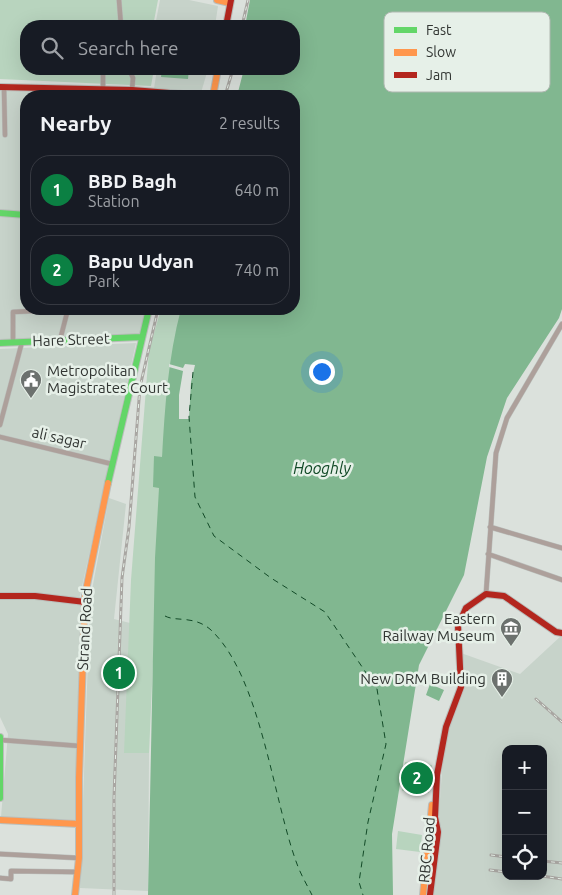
<!DOCTYPE html>
<html lang="en">
<head>
<meta charset="utf-8">
<style>
  body { margin:0; font-family:Ubuntu,sans-serif; background:#20242c; color:#f1f3f6 }
  .controls { position:absolute; right:15px; bottom:15px; display:grid; overflow:hidden; border-radius:10px; box-shadow:0 5px 20px #0002 }
  .controls button { width:45px; height:45px; display:grid; place-items:center; padding:0; border:0; border-bottom:1px solid #363941; background:#171b24; color:#f1f3f6; font:25px sans-serif }
  .you { position:absolute; left:321px; top:371px; width:18px; height:18px; margin:-12px; border:4px solid #fff; border-radius:50%; background:#1a73e8; box-shadow:0 0 0 8px #1a73e833 }
  .badge { display:grid; place-items:center; width:32px; height:32px; border-radius:50%; background:#0b8043; color:#fff; font-size:16px; font-weight:700 }
  .pin { position:absolute; translate:-50% -50%; border:2px solid #fff; box-shadow:0 1px 5px #0006 }
  .list { margin:0; padding:0; list-style:none }
  h2 { display:flex; justify-content:space-between; align-items:center; height:65px; margin:0; padding:0 20px; font-size:21px }
  h2 small { font-size:16px; font-weight:400; color:#9ea1a6 }
  .list li { display:grid; grid-template-columns:32px 1fr auto; gap:15px; align-items:center; box-sizing:border-box; height:70px; margin:0 10px 10px; padding:0 10px; border:1px solid #363941; border-radius:20px }
  .list b { display:block; font-size:19px; white-space:nowrap }
  .list p { margin:0; font-size:16px; white-space:nowrap; color:#9ea1a6 }
  .list em { font-size:16px; font-style:normal; color:#9ea1a6 }
  .icon { flex:none; width:28px; height:28px; fill:none; stroke:currentColor; stroke-width:2; stroke-linecap:round; stroke-linejoin:round }
  .map { position:relative; flex:none; width:562px; height:895px; overflow:hidden }
  .search { position:absolute; background:#171b24; box-shadow:0 5px 20px #0002; left:20px; top:20px; width:280px; height:55px; display:flex; align-items:center; gap:12px; box-sizing:border-box; padding:0 18px; border-radius:20px; color:#9ea1a6; font-size:19px }
  .panel { position:absolute; background:#171b24; box-shadow:0 5px 20px #0002; left:20px; top:90px; width:280px; height:225px; border-radius:20px }
  .map>svg:first-child { display:block }
</style>
</head>
<body>
<div class="map">
<svg width="562" height="895" viewBox="0 0 562 895">
  <rect width="100%" height="100%" fill="#dbe1dc"/>
  <path fill="#c7d3ca" fill-rule="evenodd" d="M160 0H189L218 6 215 26H155Z
    M157 69H208L200 96H26V309H146L140 334 0 340V87L153 95Z
    M136 343 79 600 36 594 0 593V349Z
    M109 498 126 504 114 619 150 628 148 891 80 888 90 601Z
    M34 598 85 604 79 820 1 817 8 734 0 717V599Z
    M562 635V895H433L443 758 450 727 465 688 461 653 520 674ZM506 749H543V876H506Z"/>
  <path fill="#b8d4be" d="M0 0H158L153 26H26V69H154L151 86 0 79Z
    M161 309H182L162 457 149 753H124L131 580 149 350Z
    M405 762 432 765 429 793 402 791Z
    M398 831 422 835 420 852 396 849Z"/>
  <path fill="#81b790" d="M250 0H562V309L559 318 507 398 487 457 464 575 419 665 392 834 393 895H148L155 558 159 488 153 487 154 456 162 457C165 406 168 358 181 309H294V96H237L244 69H294V26H245Z
    M162 69H189L188 79 161 77Z
    M430 684 444 690 439 701 426 695Z"/>
  <path fill="#dbe1dc" d="M169 364 183 368 185 364 195 365 191 382 189 419H179V395L183 371 169 367Z"/>
  <g fill="none" stroke-linecap="round" stroke-linejoin="round">
    <path stroke="#124a27" stroke-width="1" stroke-dasharray="6 5" stroke-linecap="butt" d="M193 372 189 417 195 497 214 536 271 578 325 612 377 689 386 744 368 822 359 882 363 895
      M165 616C176 622 194 615 211 630 261 677 273 800 297 864 301 875 307 885 312 895"/>
    <g stroke="#babebb" stroke-width="5.5">
      <path id="street" d="M119 0 121 26
        M129 69 133 78 132 90
        M4 87 5 135
        M103 89V69
        M60 340 68 309
        M13 343V312L33 311
        M0 425 22 342
        M0 437 112 464
        M490 527 562 548
        M488 554 562 580
        M486 594 496 453 507 418 562 324
        M1 740 80 746
        M0 854 79 858
        M0 878 11 879V871L78 872"/>
    </g>
    <g stroke="#babebb" stroke-width="8">
      <path id="fast" d="M0 213 26 215
        M0 343 141 337
        M108 483 149 309
        M0 737V798"/>
    </g>
    <g stroke="#babebb" stroke-width="8">
      <path id="slow" d="M217 0 230 3
        M213 96 218 69
        M0 820 79 824
        M75 895 79 858V778L85 595 108 483
        M423 895 432 805"/>
    </g>
    <g stroke="#babebb" stroke-width="8">
      <path id="jam" d="M226 26 231 0
        M0 87 132 90 208 96
        M0 596H35L85 602
        M430 895 438 832 435 817 437 775 446 727 461 687 458 626 466 608 486 594 504 596 556 632 562 633"/>
    </g>
    <use href="#street" stroke="#ada09b" stroke-width="4.5"/>
    <use href="#fast" stroke="#63d668" stroke-width="6"/>
    <use href="#slow" stroke="#ff974d" stroke-width="6"/>
    <use href="#jam" stroke="#b3261e" stroke-width="6"/>
    <g stroke="#a9a6a2" stroke-width="3">
      <path id="rail" d="M242 26 248 0
        M225 96 233 69
        M536 699 562 722
        M491 855 506 857
        M543 861 562 863
        M490 870 506 872
        M542 876 562 879
        M114 895V798L122 578 129 527 140 387 158 309"/>
    </g>
    <use href="#rail" stroke="#e6f0e8" stroke-width="1" stroke-dasharray="4" stroke-linecap="butt"/>
  </g>
  <defs>
    <g id="civic-pin" transform="scale(1.125)"><path d="M0 17L-7.5 6A9.5 9.5 0 1 1 7.5 6Z" fill="#6c716e" stroke="#e6f0e8"/><path d="M-.6-6.5H3V-4.5H.6V-3L4-1V1h2V6H-6V1h2V-1L-.6-3ZM-1.2 2.5V6h2.4V2.5Z" fill="#fff"/></g>
    <g id="museum-pin" transform="scale(1.125)"><path d="M0 17L-7.5 6A9.5 9.5 0 1 1 7.5 6Z" fill="#6c716e" stroke="#e6f0e8"/><path d="M0-6L6-3V-2H-6V-3ZM-5-1h2V3h-2ZM-1-1h2V3h-2ZM3-1h2V3H3ZM-6 4H6V6H-6Z" fill="#fff"/></g>
    <g id="building-pin" transform="scale(1.125)"><path d="M0 17L-7.5 6A9.5 9.5 0 1 1 7.5 6Z" fill="#6c716e" stroke="#e6f0e8"/><path d="M-4-6H4V6H1V3H-1V6H-4ZM-2.5-4.3h1.7v1.8h-1.7ZM.8-4.3h1.7v1.8H.8ZM-2.5-1h1.7V.8h-1.7ZM.8-1h1.7V.8H.8Z" fill="#fff"/></g>
  </defs>
  <g fill-rule="evenodd">
    <use href="#civic-pin" x="31" y="380"/>
    <use href="#museum-pin" x="511" y="628"/>
    <use href="#building-pin" x="502" y="679"/>
  </g>
  <g text-anchor="middle" stroke-width="5" stroke-linejoin="round" paint-order="stroke">
    <g font-size="15" fill="#313532" stroke="#e6f0e8">
      <text transform="translate(71 340) rotate(-2)" y="5">Hare Street</text>
      <text transform="translate(59 438) rotate(13)" y="5">ali sagar</text>
      <text transform="translate(85 629) rotate(-87)" y="5">Strand Road</text>
      <text transform="translate(427 850) rotate(-85)" y="5">RBC Road</text>
    </g>
    <g font-size="15" fill="#313532" stroke="#e6f0e8" text-anchor="end">
      <text x="47" y="376" text-anchor="start">Metropolitan<tspan x="47" dy="17">Magistrates Court</tspan></text>
      <text x="495" y="624">Eastern<tspan x="495" dy="17">Railway Museum</tspan></text>
      <text x="486" y="684">New DRM Building</text>
    </g>
    <g font-size="16" font-style="italic" fill="#124a27" stroke="#e6f0e8">
      <text x="322" y="474">Hooghly</text>
    </g>
  </g>
  <rect x="384" y="12" width="166" height="80" rx="8" fill="#e6f0e8" stroke="#b0b8b1" stroke-width="1"/>
  <rect x="394" y="27" width="23" height="6" fill="#63d668"/>
  <rect x="394" y="49" width="23" height="7" fill="#ff974d"/>
  <rect x="394" y="72" width="23" height="6" fill="#b3261e"/>
  <g font-size="14" fill="#313532">
    <text x="426" y="35">Fast</text>
    <text x="426" y="57">Slow</text>
    <text x="426" y="80">Jam</text>
  </g>
</svg>
<div class="controls">
<button>+</button>
<button>−</button>
<button><svg class="icon" aria-label="locate" viewBox="0 0 24 24"><circle cx="12" cy="12" r="6"/><path d="M12 2v4M12 18v4M2 12h4M18 12h4"/></svg></button>
</div>
<div class="you"></div>
<div class="pin badge" style="left:119px;top:673px">1</div>
<div class="pin badge" style="left:417px;top:778px">2</div>
<div class="search"><svg class="icon" aria-label="search" viewBox="0 0 24 24"><circle cx="10" cy="10" r="6"/><path d="M15 15l6 6"/></svg>Search here</div>
<section class="panel">
<h2>Nearby<small>2 results</small></h2>
<ul class="list">
<li><span class="badge">1</span><div><b>BBD Bagh</b><p>Station</p></div><em>640 m</em></li>
<li><span class="badge">2</span><div><b>Bapu Udyan</b><p>Park</p></div><em>740 m</em></li>
</ul>
</section>
</div>
</body>
</html>
